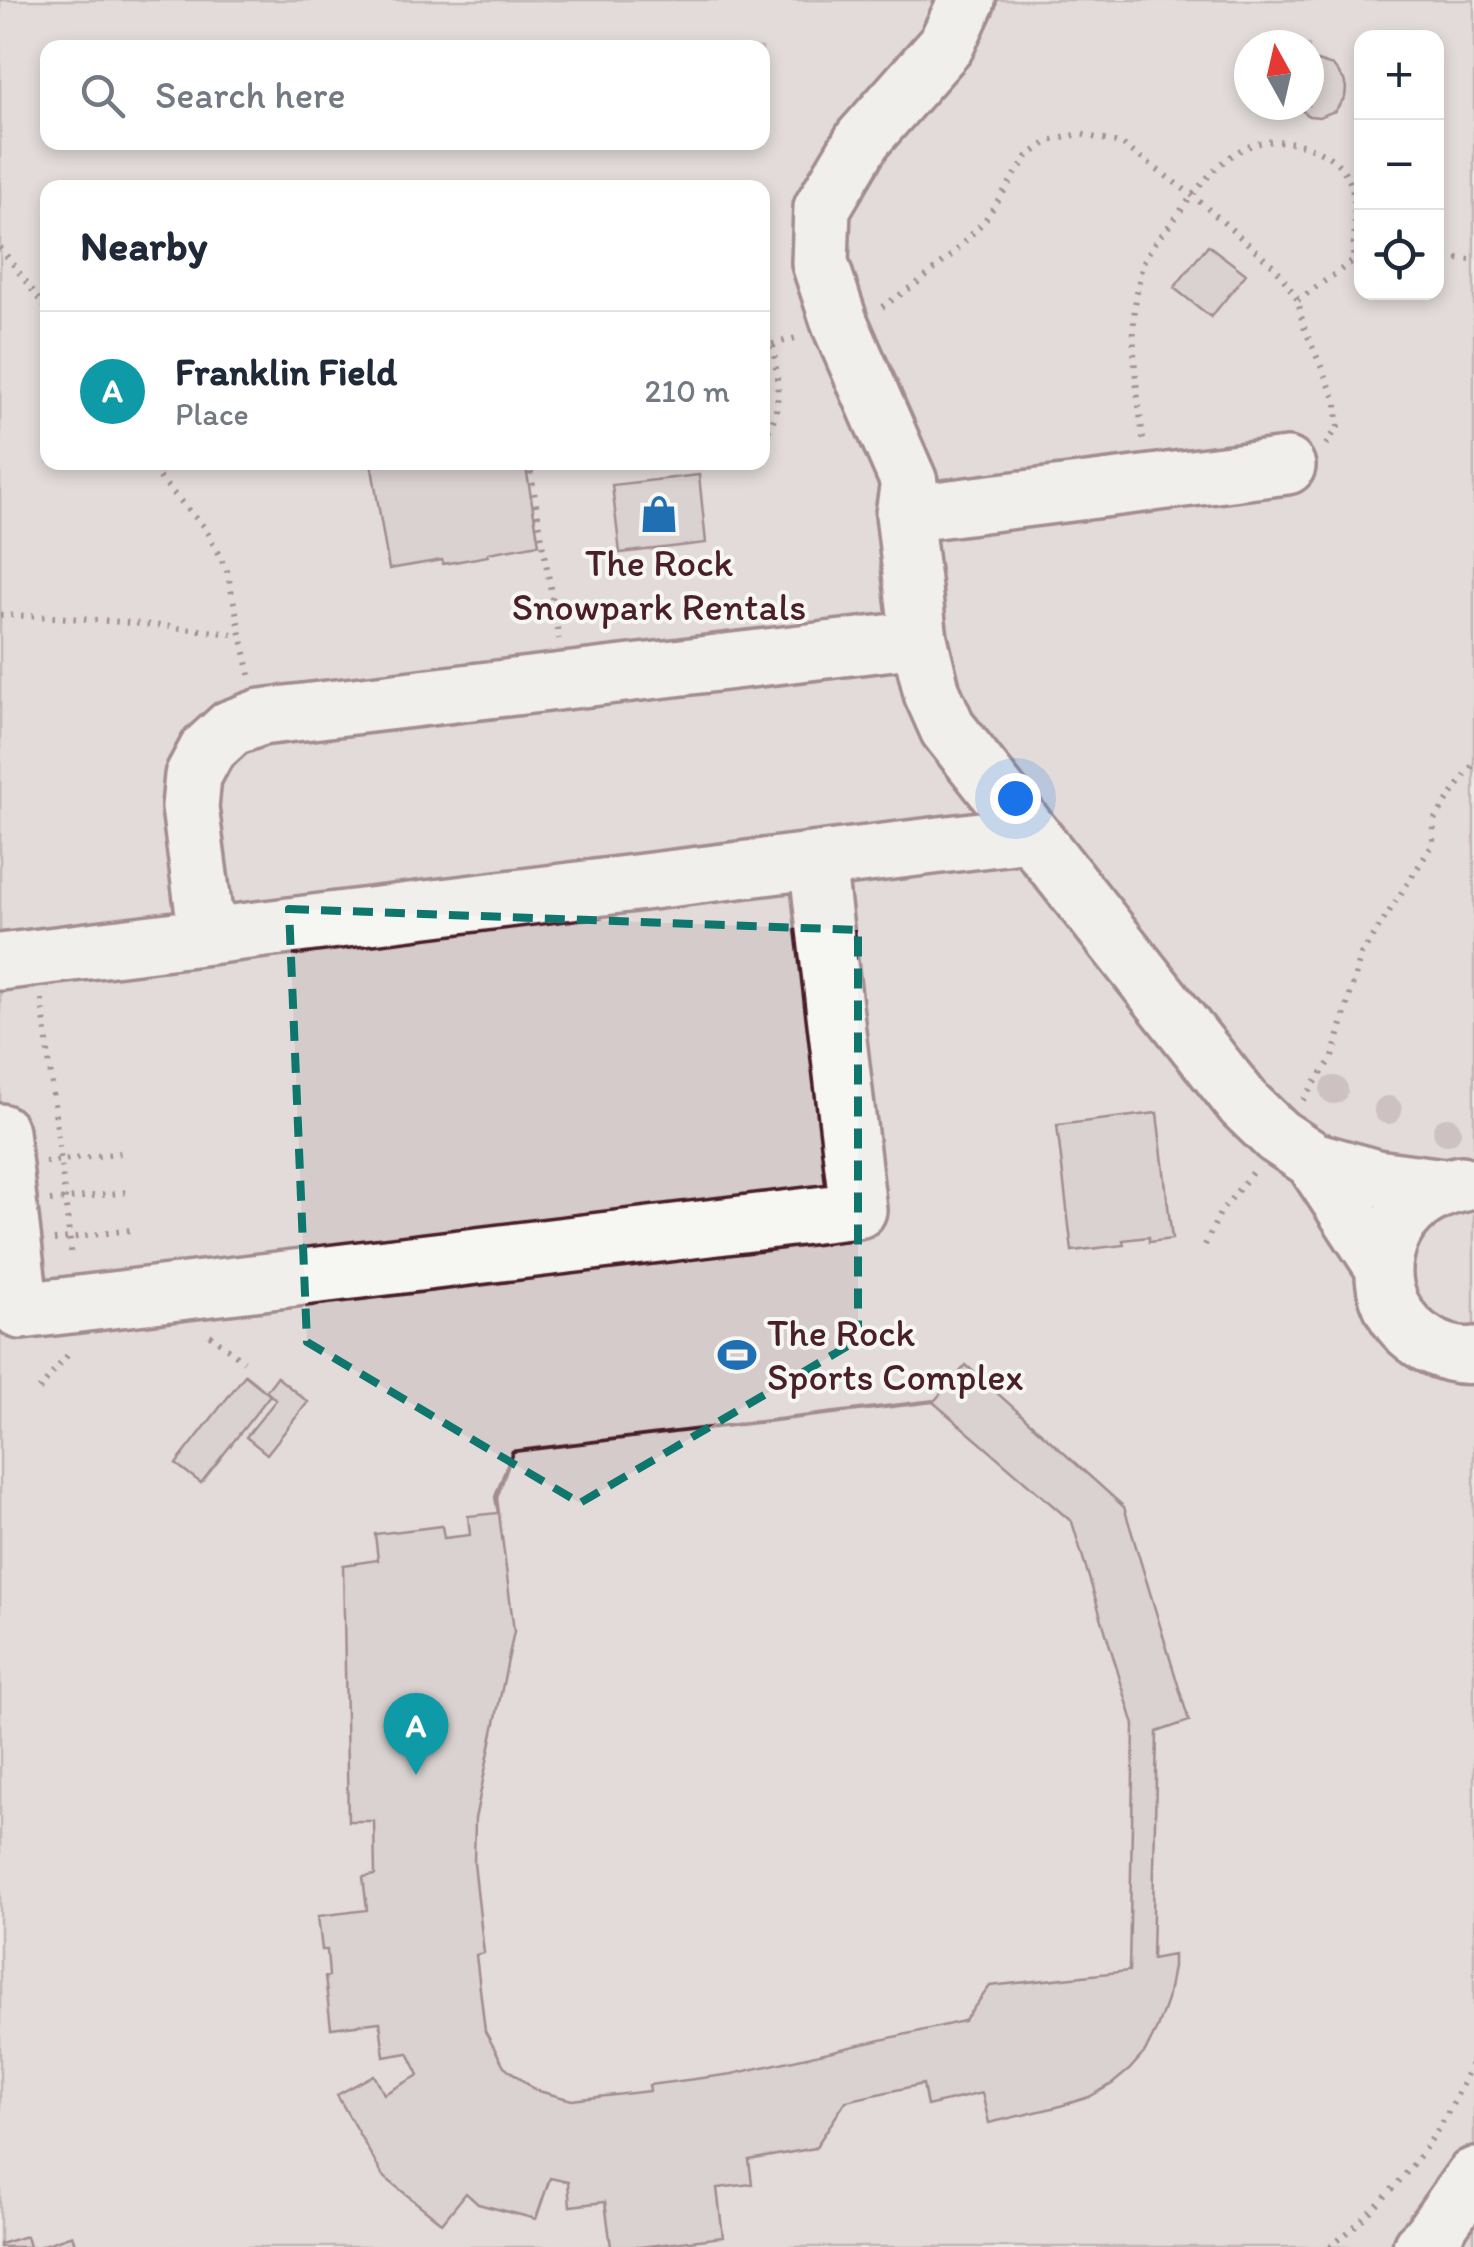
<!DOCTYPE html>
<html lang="en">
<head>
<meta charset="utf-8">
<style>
  body { margin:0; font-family:Itim,sans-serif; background:#f6f6f7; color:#1f2937 }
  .controls { position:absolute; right:30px; top:30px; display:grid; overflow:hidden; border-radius:20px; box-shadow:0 5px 15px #0003 }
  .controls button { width:90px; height:90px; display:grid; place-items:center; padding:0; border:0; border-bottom:2px solid #e0e1e3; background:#fff; color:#1f2937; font:50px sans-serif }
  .compass { position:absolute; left:1234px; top:30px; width:90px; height:90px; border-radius:50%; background:#fff; box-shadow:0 5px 15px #0003; rotate:352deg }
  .you { position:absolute; left:1015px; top:798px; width:35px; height:35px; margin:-25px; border:8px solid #fff; border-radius:50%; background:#1a73e8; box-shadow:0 0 0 15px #1a73e833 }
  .badge { display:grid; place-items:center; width:65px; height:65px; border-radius:50%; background:#1f6fb2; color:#fff; font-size:32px; font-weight:700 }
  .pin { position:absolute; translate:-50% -82px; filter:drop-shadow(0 2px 5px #0008) }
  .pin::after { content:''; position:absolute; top:52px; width:35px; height:30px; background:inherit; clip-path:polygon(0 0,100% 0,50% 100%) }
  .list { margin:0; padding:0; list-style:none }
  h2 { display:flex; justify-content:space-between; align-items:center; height:130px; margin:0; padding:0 40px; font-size:42px }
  h2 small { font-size:32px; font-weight:400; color:#747a83 }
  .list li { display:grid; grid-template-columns:65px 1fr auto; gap:30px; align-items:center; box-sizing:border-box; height:160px; padding:0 40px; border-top:2px solid #e0e1e3 }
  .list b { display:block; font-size:38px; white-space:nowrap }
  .list p { margin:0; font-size:32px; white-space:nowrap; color:#747a83 }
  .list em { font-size:32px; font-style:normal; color:#747a83 }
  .icon { flex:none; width:55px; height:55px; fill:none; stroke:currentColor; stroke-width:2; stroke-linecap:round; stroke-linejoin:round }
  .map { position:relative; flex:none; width:1474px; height:2247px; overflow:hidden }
  .search { position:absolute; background:#fff; box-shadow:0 5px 15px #0003; left:40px; top:40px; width:730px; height:110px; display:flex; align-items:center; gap:25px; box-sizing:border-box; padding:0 35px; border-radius:20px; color:#747a83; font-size:38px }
  .panel { position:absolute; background:#fff; box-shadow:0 5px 15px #0003; left:40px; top:180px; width:730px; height:290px; border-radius:20px }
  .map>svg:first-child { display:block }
</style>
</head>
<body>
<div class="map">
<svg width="1474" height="2247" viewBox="0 0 1474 2247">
  <rect width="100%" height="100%" fill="#ece9e6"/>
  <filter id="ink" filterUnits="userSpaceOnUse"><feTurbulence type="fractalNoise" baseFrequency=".01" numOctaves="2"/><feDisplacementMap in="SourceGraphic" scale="20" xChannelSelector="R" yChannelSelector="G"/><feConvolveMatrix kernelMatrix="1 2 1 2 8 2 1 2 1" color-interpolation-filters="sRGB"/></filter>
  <g filter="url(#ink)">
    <path fill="#d4cbca" stroke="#8f757a" stroke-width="2.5" fill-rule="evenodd" d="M0 0H1474V2247H0ZM1362 38H1436V292H1362ZM1249 45H1309V105H1249ZM48 48H762V142H48ZM48 188H762V462H48Z"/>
    <path fill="#c4b7b7" stroke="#4a1f2b" stroke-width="2.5" fill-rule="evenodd" d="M1317 61 1333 66 1344 80 1346 88 1345 97 1335 111 1319 117 1309 116 1295 105H1309V63Z
      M1208 245 1246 274 1211 317 1174 288Z
      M371 462H525L539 544 488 553V556L443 564 442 560 389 569Z
      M699 475 706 543 620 553 612 485Z
      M1157 1113 1172 1239 1149 1242V1237L1123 1240 1124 1245 1072 1251 1057 1125Z
      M966 1365 1124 1507 1189 1721 1157 1732 1152 1959 1173 1955V1967L1167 2000 1157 2028 1145 2052 1129 2070 1112 2084 1089 2097 1057 2107 989 2123 982 2093 927 2106 923 2084 846 2101 815 2148 749 2160 752 2184 717 2188 723 2237 640 2247H611L605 2202 570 2206 568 2182 550 2178 536 2219 478 2204 466 2193 442 2223 383 2176 337 2095 374 2075 384 2094 419 2075 408 2053 384 2057 380 2022 331 2028 325 1977 329 1976 327 1950H322L318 1916 367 1910 363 1877 375 1875 374 1821H348L343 1565 378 1560 375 1534 442 1526 444 1538 470 1535 468 1516 498 1513 495 1497 512 1451 935 1400ZM933 1402 1072 1522 1134 1725 1129 1971 990 1986 964 2021 732 2074 649 2085 650 2091 572 2100 535 2090 504 2066 485 2031 476 1955 484 1953 474 1863 475 1819 514 1631 497 1498 513 1452Z
      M245 1375 270 1395 201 1483 176 1464Z
      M277 1377 308 1402 267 1454 246 1437 276 1400 266 1391Z
      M72 2235 76 2247H38Z
      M26 2236 29 2247H0V2244Z"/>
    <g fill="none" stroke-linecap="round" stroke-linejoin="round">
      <g stroke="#4a1f2b" stroke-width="62">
        <path id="minor" d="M1287 466 904 514 919 639 932 693 948 729 1244 1104 1277 1136 1313 1160 1376 1178 1444 1187
          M904 514 909 482 840 324 820 263 822 208 863 139 946 45 967 0
          M207 936 190 807 193 776 207 750 231 728 261 717 919 639
          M0 962 1029 834
          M0 1132 21 1311 858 1210 817 861
          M1313 1160 1384 1268
          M1461 1184C1378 1198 1354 1303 1429 1345 1443 1352 1459 1357 1474 1355
          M1421 2247 1427 2242 1474 2176"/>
      </g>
      <path stroke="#4a1f2b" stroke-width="6" stroke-dasharray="2.5 8" stroke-linecap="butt" d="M0 247 48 311
        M1436 258 1474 260
        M882 307 923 279 954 253 985 220 1027 157 1049 141 1080 134 1122 144 1192 195 1276 268 1298 300 1303 325 1337 403 1338 427 1325 446
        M762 347 800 337
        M762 439C785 414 777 376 773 346
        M1143 439C1136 381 1126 322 1143 265 1148 249 1163 234 1173 221 1211 170 1244 122 1314 149 1330 155 1346 168 1351 185 1358 208 1353 237 1353 261L1298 300
        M145 462 205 528 227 571 250 675
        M529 462 559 639
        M0 615C81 617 160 625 240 635
        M42 999 72 1259
        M1303 1100 1333 1057 1361 955 1433 844 1434 820 1474 763
        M45 1162 123 1153
        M50 1201 127 1192
        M54 1240 131 1230
        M1205 1245 1220 1213 1254 1170
        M210 1335 244 1361
        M39 1390 71 1351
        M1330 2247C1394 2196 1447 2132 1474 2055"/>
      <use href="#minor" stroke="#f6f6f2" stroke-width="55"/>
    </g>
    <g fill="#a69295">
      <circle cx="1334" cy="1090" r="14"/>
      <circle cx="1388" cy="1110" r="14"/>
      <circle cx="1447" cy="1131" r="14"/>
    </g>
  </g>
  <path d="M0 0H1474V2247H0ZM289 909 858 930V1340L580 1503 307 1342Z" fill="#ece9e6" fill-opacity=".55" fill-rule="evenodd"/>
  <path fill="none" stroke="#0f766e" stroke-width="8" stroke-dasharray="20 12" stroke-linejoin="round" d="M289 909 858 930V1340L580 1503 307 1342Z"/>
  <defs>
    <g id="shop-bare" transform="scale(3)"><path d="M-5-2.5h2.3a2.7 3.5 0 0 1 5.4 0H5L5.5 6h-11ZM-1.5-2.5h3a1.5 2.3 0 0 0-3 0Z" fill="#1f6fb2" stroke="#f6f6f2" stroke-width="2.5" paint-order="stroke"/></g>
    <g id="stadium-bare" transform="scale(3)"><path d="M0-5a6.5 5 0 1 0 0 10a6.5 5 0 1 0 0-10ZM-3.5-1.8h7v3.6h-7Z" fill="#1f6fb2" stroke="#f6f6f2" stroke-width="2.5" paint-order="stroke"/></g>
  </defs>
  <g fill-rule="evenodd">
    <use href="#shop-bare" x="659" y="514"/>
    <use href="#stadium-bare" x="737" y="1355"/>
  </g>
  <g text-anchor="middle" stroke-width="8" stroke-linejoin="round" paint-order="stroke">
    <g font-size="38" fill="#4a1f2b" stroke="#f6f6f2">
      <text x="659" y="576">The Rock<tspan x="659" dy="44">Snowpark Rentals</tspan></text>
      <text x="767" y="1346" text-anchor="start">The Rock<tspan x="767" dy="44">Sports Complex</tspan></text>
    </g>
  </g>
</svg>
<div class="controls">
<button>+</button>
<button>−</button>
<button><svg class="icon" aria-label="locate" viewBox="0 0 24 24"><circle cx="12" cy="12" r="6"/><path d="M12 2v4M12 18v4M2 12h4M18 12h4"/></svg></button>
</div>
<svg class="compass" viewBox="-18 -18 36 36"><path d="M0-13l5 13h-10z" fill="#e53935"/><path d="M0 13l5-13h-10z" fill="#747a83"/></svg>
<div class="you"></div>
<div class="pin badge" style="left:416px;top:1775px;background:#0f9aa8">A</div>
<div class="search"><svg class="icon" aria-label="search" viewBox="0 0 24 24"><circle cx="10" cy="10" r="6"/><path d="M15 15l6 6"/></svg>Search here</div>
<section class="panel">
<h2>Nearby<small></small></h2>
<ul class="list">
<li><span class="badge" style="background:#0f9aa8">A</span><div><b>Franklin Field</b><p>Place</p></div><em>210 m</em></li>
</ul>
</section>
</div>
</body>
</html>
